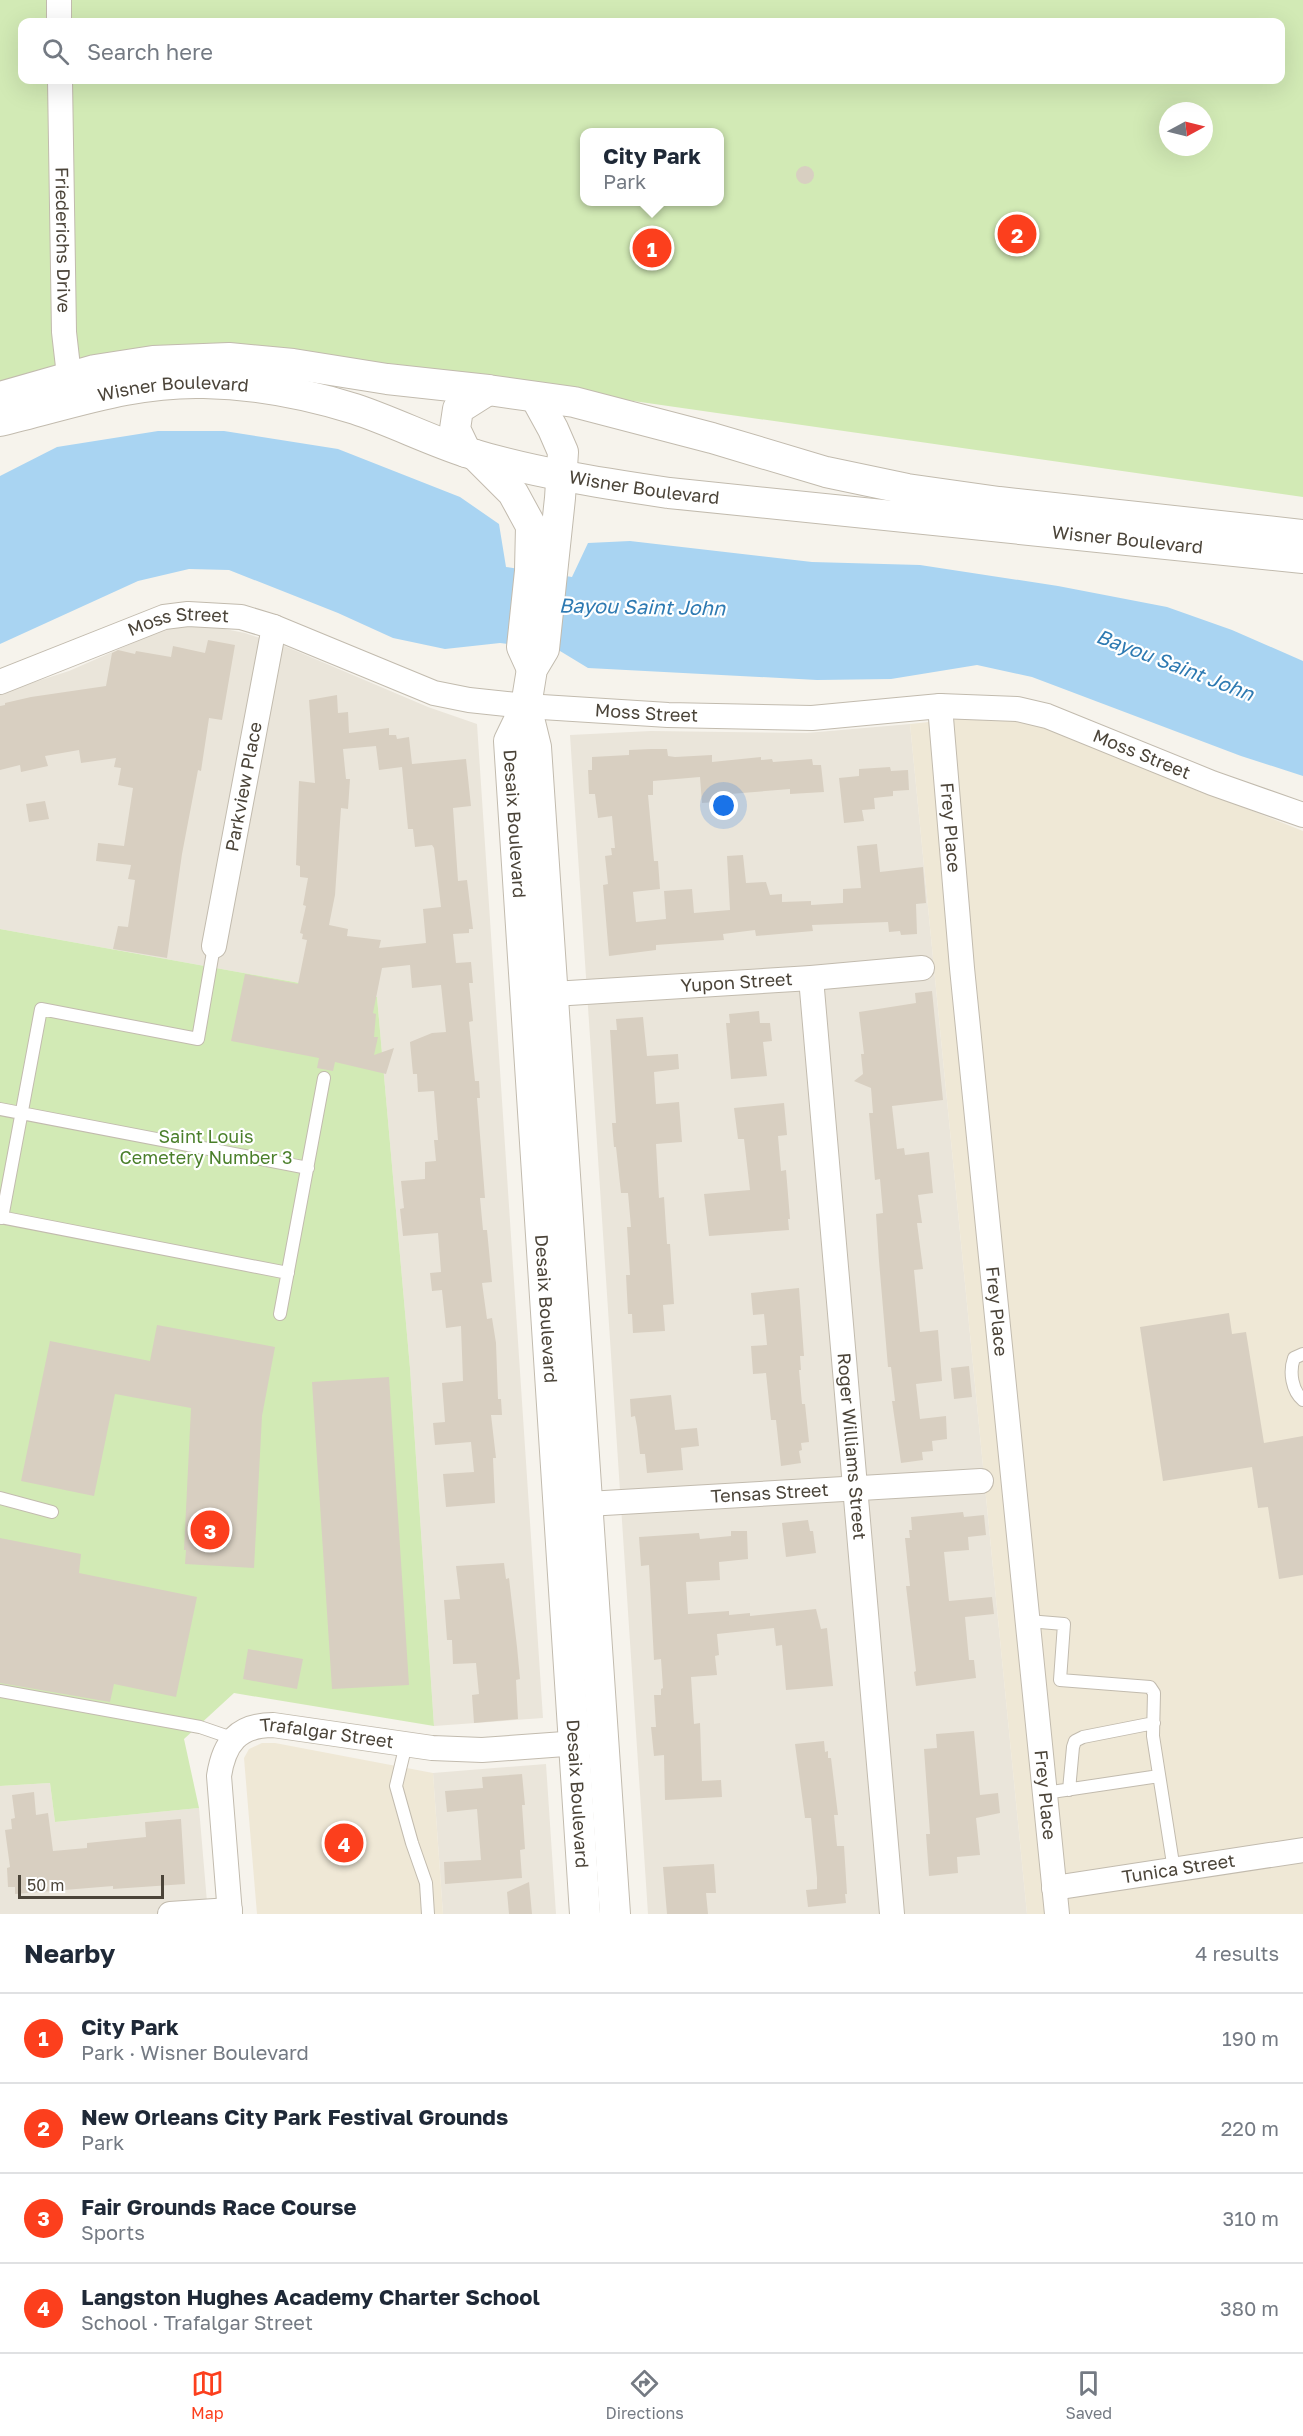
<!DOCTYPE html>
<html lang="en">
<head>
<meta charset="utf-8">
<style>
  body { margin:0; font-family:"Golos Text",sans-serif; background:#f6f6f7; color:#1f2937 }
  .compass { position:absolute; left:1159px; top:102px; width:54px; height:54px; border-radius:50%; background:#fff; box-shadow:0 6px 24px #0002; rotate:83deg }
  .scale { position:absolute; left:18px; bottom:15px; width:146px; box-sizing:border-box; padding-left:6px; border:3px solid #4b4439; border-top:0; font-size:16px; line-height:21px; white-space:nowrap; color:#4b4439; -webkit-text-stroke:4px #fff; paint-order:stroke }
  .you { position:absolute; left:724px; top:806px; width:21px; height:21px; margin:-15px; border:4px solid #fff; border-radius:50%; background:#1a73e8; box-shadow:0 0 0 9px #1a73e833 }
  .badge { display:grid; place-items:center; width:39px; height:39px; border-radius:50%; background:#fc3f1d; color:#fff; font-size:20px; font-weight:700 }
  .pin { position:absolute; translate:-50% -50%; border:3px solid #fff; box-shadow:0 2px 6px #0006 }
  .popup { position:absolute; left:580px; top:128px; width:144px; height:78px; box-sizing:border-box; display:grid; place-content:center; border-radius:12px; background:#fff; filter:drop-shadow(0 2px 4px #0005); font-size:20px; white-space:nowrap; color:#747a83 }
  .popup b { font-size:22px; color:#1f2937 }
  .popup::after { content:''; position:absolute; left:50%; top:100%; margin-left:-12px; border:12px solid transparent; border-top-color:#fff }
  .list { margin:0; padding:0; list-style:none }
  h2 { display:flex; justify-content:space-between; align-items:center; height:78px; margin:0; padding:0 24px; font-size:26px }
  h2 small { font-size:20px; font-weight:400; color:#747a83 }
  .list li { display:grid; grid-template-columns:39px 1fr auto; gap:18px; align-items:center; box-sizing:border-box; height:90px; padding:0 24px; border-top:2px solid #e0e1e3 }
  .list b { display:block; font-size:22px; white-space:nowrap }
  .list p { margin:0; font-size:20px; white-space:nowrap; color:#747a83 }
  .list em { font-size:20px; font-style:normal; color:#747a83 }
  .icon { flex:none; width:33px; height:33px; fill:none; stroke:currentColor; stroke-width:2; stroke-linecap:round; stroke-linejoin:round }
  .map { position:relative; flex:none; width:1303px; height:1914px; overflow:hidden }
  .search { position:absolute; background:#fff; box-shadow:0 6px 24px #0002; left:18px; right:18px; top:18px; height:66px; display:flex; align-items:center; gap:15px; box-sizing:border-box; padding:0 21px; border-radius:12px; color:#747a83; font-size:22px }
  .sheet { height:438px; background:#fff }
  nav { display:flex; justify-content:space-around; align-items:center; box-sizing:border-box; height:84px; border-top:2px solid #e0e1e3; background:#fff; font-size:16px; color:#747a83 }
  nav a { display:grid; justify-items:center; gap:3px }
  nav .on { color:#fc3f1d }
  .map>svg:first-child { display:block }
</style>
</head>
<body>
<div class="map">
<svg width="1303" height="1914" viewBox="0 0 1303 1914">
  <rect width="100%" height="100%" fill="#f6f3ec"/>
  <path fill="#eae5da" d="M190 622 245 633 287 647 428 707 477 724 543 1718 434 1726 410 1368 377 997 0 929V693L69 671 167 628Z
    M910 724 1027 1914H648L570 735 651 731 807 733Z
    M546 1764 556 1914H443L433 1773Z
    M50 1783 55 1822 199 1808 208 1914H0V1786Z"/>
  <path fill="#efe8d6" d="M985 716 1032 723 1303 831V1914H1027L910 724Z
    M262 1743H275L433 1773 443 1914H257L244 1758 249 1749Z"/>
  <path fill="#d2eab5" fill-rule="evenodd" d="M0 0H1303V497L272 349 0 382ZM22 22H1280V80H22ZM1168 111H1204V147H1168ZM584 132H720V202H584Z
    M0 929 377 997 410 1368 434 1726 234 1693 184 1739 199 1808 55 1822 50 1783 0 1786Z"/>
  <path fill="#a9d4f2" d="M158 431H224L338 449 460 497 499 524 506 567 572 577 588 543 630 541 812 562 920 565 1058 586 1167 607 1232 630 1303 661V776L1241 756 1032 677 977 665 891 679 817 680 588 668 560 651 500 643 445 649 393 638 338 613 229 570 189 569 138 581 0 644V476L57 447Z"/>
  <path fill="#d8cfc1" fill-rule="evenodd" d="M796 175a9 9 0 1 1 18 0a9 9 0 1 1-18 0Z
    M208 640 235 645 222 720 209 718 201 771 198 770 182 854 167 958 113 949 118 926 128 927 135 880 128 879 131 865 96 861 98 843 124 846 133 788 118 785 121 768 114 767 116 758 81 763 79 750 45 756 48 766 21 772 20 765 0 770V706L5 705V703L31 697 106 686 112 653 118 650 135 654 136 651 171 657 173 646 205 653Z
    M337 695 338 713 348 712 349 733 389 728V735H396L397 739 409 737 412 764 466 759 471 806 453 808 458 881 467 880 473 929H469V933L453 934 456 963 471 962 473 983H469L473 1021 469 1022 475 1081H479L480 1098H477L485 1198H480L483 1230H487L492 1282 482 1283 487 1319 492 1318 496 1343 498 1399H501L502 1415H491L496 1458H493L495 1503 446 1507 443 1474 474 1472 471 1442 435 1445 433 1423 445 1422 442 1383 463 1381 461 1326 446 1328 442 1290 432 1291 430 1273 441 1272 438 1233 403 1236 400 1209 404 1208 401 1181 425 1179V1162L436 1161 434 1140H438L434 1091 418 1092 417 1074H413L410 1042 432 1033 446 1032 441 985 412 988 410 965 382 968 373 1013 376 1014 374 1037H378L374 1055 394 1048 386 1074 335 1062 333 1071 317 1068 319 1058 231 1041 245 974 298 984 307 940 302 939 303 934 300 933 306 906 303 905 308 878 300 877V866L296 865 299 781 315 783 309 700ZM376 746 379 770 402 767 408 829H413L415 847 432 845 434 848 441 907 423 909 426 943 379 948 381 940 347 936 348 929 329 925 335 895 341 808 348 809 350 779H346L343 749Z
    M651 749H667L668 756 675 757 712 755V762L761 757V760L772 759 773 762 812 759 813 765H821L824 792 790 794V789L730 794V801L702 803 700 777 653 781V795H648L654 861H658L660 889 633 892 636 922 666 919 664 891 692 889 694 913 730 910 727 856 743 855 746 883 766 882 770 895 782 894V902L811 901V905L843 903V889L861 888 857 846 877 844 880 872 923 867 926 903 916 904 917 934 901 935 900 931 889 932 888 922 812 925 813 931 756 936 755 930 723 934 724 940 656 945V950L609 956 603 885 608 884 605 856 612 855 611 848H615L612 816 598 818 595 794H589L588 770H592V757L629 755V750Z
    M890 767 891 771 908 770 909 790 893 791V796L874 798 875 809 862 810 864 821 844 823 839 778 859 776V769Z
    M45 801 49 819 29 822 26 804Z
    M932 991 943 1100 892 1106 897 1149 904 1148 905 1155 929 1152 933 1193 918 1195 922 1223H917L923 1269 914 1270 920 1332 938 1330 942 1381 916 1384 920 1419 946 1416 947 1439 932 1441 933 1451 922 1452 923 1460 901 1463 892 1401H895L891 1367H888L879 1261 876 1214 883 1213 880 1179 875 1180 869 1113H873L871 1088 854 1081 863 1074 861 1054H864L859 1012 916 1003 915 993Z
    M759 1011 760 1023H770L772 1041 763 1042 767 1076 731 1079 726 1023H730L729 1014Z
    M643 1017 647 1056 678 1054 679 1069 654 1072 656 1104 679 1102 682 1142 656 1144 659 1198 664 1197 667 1244H670L674 1304 663 1305 665 1331 633 1333 632 1314H628L626 1275H630L627 1227H631L628 1193H621L616 1147H614L612 1123H616L610 1030H617L616 1019Z
    M784 1103 787 1135 778 1136 781 1171 786 1170 790 1219H788L789 1230 709 1236 704 1194 750 1190 744 1139H738L734 1108Z
    M799 1288 804 1356H800L801 1370H799L802 1404H805L809 1442 801 1443 802 1450 799 1451 801 1463 781 1466 776 1420H771L766 1373 753 1374 751 1346 767 1345 764 1314 753 1315 751 1293Z
    M1229 1313 1232 1334 1246 1332 1264 1443 1303 1436V1575L1279 1579 1268 1507 1258 1508 1252 1467 1163 1481 1140 1327Z
    M157 1325 275 1347 262 1416 254 1568 185 1564 186 1550H184L191 1408 115 1394 94 1496 21 1481 50 1341 150 1361Z
    M969 1366 972 1397 954 1399 951 1368Z
    M389 1377 409 1685 332 1689 312 1382Z
    M671 1395 675 1430 697 1428 699 1446 681 1448 683 1470 647 1473 645 1454H640L637 1427 635 1416 631 1417 630 1399Z
    M963 1512 964 1517 984 1515 986 1535 968 1537 969 1550 944 1552 949 1601 992 1597 994 1614 965 1617 969 1660H974L976 1678 916 1686 914 1672 916 1671 906 1586H910L905 1538H910L909 1530H912L911 1517Z
    M808 1520 810 1531H813L816 1553 786 1557 782 1523Z
    M731 1531H747L748 1559 719 1562 720 1580 686 1582 688 1614 729 1611V1615L750 1613V1616L816 1609 821 1629 827 1628 833 1686 786 1690 782 1645 776 1646 774 1628 717 1634 719 1655 715 1656 717 1675 691 1677 694 1724 700 1723 702 1781 721 1780 722 1797 665 1800 664 1755 654 1756 651 1727H656L654 1695H661V1689L663 1688 661 1659 654 1660 649 1565 641 1566 639 1537 699 1533 700 1539 731 1536Z
    M0 1538 81 1554 79 1573 197 1597 176 1697 114 1684 110 1702 0 1683Z
    M504 1563 506 1579 509 1578 517 1647 520 1679 516 1680 518 1719 474 1723 472 1695 479 1694 476 1663 453 1664 452 1640H447L444 1600 460 1599 456 1566Z
    M248 1649 303 1659 297 1689 243 1679Z
    M974 1731 980 1795 998 1793 1000 1813 976 1818 980 1855 957 1857 958 1873 929 1876 926 1834H930L924 1749 937 1748 936 1734Z
    M824 1741 825 1752 828 1751V1758H831L838 1815H834L837 1846H844L847 1894H845L846 1903 808 1907 806 1890 817 1889V1878L811 1818H805L795 1744Z
    M522 1774 525 1805H522L525 1849 520 1850 522 1878 445 1884 444 1862 481 1860 477 1809 447 1812 445 1791 483 1788 482 1777Z
    M34 1792 36 1815 48 1813 53 1851 87 1848V1843L146 1837 145 1822 181 1819 185 1884 113 1889V1886L15 1894V1887H8L7 1868 10 1867 5 1830 12 1829 11 1819 15 1818 12 1795Z
    M714 1864 716 1893H706L708 1914H667L663 1867Z
    M529 1882 532 1914H509L507 1892Z"/>
  <g fill="none" stroke-linecap="round" stroke-linejoin="round">
    <g stroke="#c2bbae" stroke-width="14">
      <path id="service" d="M0 1109 308 1168
        M0 1217 288 1273
        M2 1218 41 1009 198 1039 214 946
        M280 1314 324 1078
        M1303 1354 1294 1358C1289 1372 1292 1391 1303 1400
        M0 1498 52 1512
        M1028 1621 1064 1624 1060 1680 1150 1687 1154 1693 1153 1736 1174 1870
        M0 1691 200 1727 235 1739
        M406 1744 396 1786 412 1843 426 1883 428 1914
        M1069 1790 1073 1747 1075 1741 1083 1737 1154 1723
        M1045 1793 1159 1776"/>
    </g>
    <g stroke="#c2bbae" stroke-width="26">
      <g id="minor">
        <path d="M59 0V22"/>
        <path id="s1" d="M60 80 64 332 71 393"/>
        <path id="s2" d="M0 682 164 617 188 614 241 617 274 627 434 693 469 700 526 706 668 715 812 718 940 706 1017 709 1047 716 1212 783 1303 815"/>
        <path id="s3" d="M940 706 962 968 1057 1914"/>
        <path id="s4" d="M214 946 274 627"/>
        <path id="s5" d="M811 978 892 1914"/>
        <path id="s6" d="M553 994 811 978 922 968"/>
        <path id="s7" d="M570 1505 981 1481"/>
        <path id="s8" d="M1054 1888 1303 1850"/>
        <path d="M170 1914 230 1910"/>
        <path id="s9" d="M230 1914 219 1776C224 1743 238 1725 273 1725L432 1748 482 1750 592 1742"/>
      </g>
    </g>
    <g stroke="#c2bbae" stroke-width="32">
      <g id="tertiary">
        <path d="M0 397 95 370 153 361 229 358 293 364 387 379 488 390 574 402 712 438 826 472 907 489 999 502 1303 535"/>
        <path id="s10" d="M536 398 553 429 563 452 560 498 544 649 532 669 526 706 509 741 585 1914"/>
        <path id="s11" d="M0 421C68 405 132 381 204 383 255 384 307 394 355 409 394 422 431 441 469 453 534 473 602 483 669 493L1303 558"/>
        <path d="M466 452 455 429 458 409 488 390"/>
        <path d="M475 455 513 493 531 526 530 571 522 647 532 669"/>
        <path d="M526 706 536 747 615 1914"/>
      </g>
    </g>
    <use href="#service" stroke="#fff" stroke-width="12"/>
    <use href="#minor" stroke="#fff" stroke-width="24"/>
    <use href="#tertiary" stroke="#fff" stroke-width="30"/>
  </g>
  <g text-anchor="middle" stroke-width="4.5" stroke-linejoin="round" paint-order="stroke">
    <g font-size="18" fill="#4b4439" stroke="#fff">
      <text dy="6" stroke="none"><textPath href="#s1" startOffset="160">Friederichs Drive</textPath></text>
      <text dy="6" stroke="none"><textPath href="#s11" startOffset="177">Wisner Boulevard</textPath></text>
      <text dy="6" stroke="none"><textPath href="#s11" startOffset="663">Wisner Boulevard</textPath></text>
      <text dy="6" stroke="none"><textPath href="#s11" startOffset="1149">Wisner Boulevard</textPath></text>
      <text dy="6" stroke="none"><textPath href="#s2" startOffset="190">Moss Street</textPath></text>
      <text dy="6" stroke="none"><textPath href="#s2" startOffset="675">Moss Street</textPath></text>
      <text dy="6" stroke="none"><textPath href="#s2" startOffset="1179">Moss Street</textPath></text>
      <text dy="6" stroke="none"><textPath href="#s4" startOffset="162">Parkview Place</textPath></text>
      <text dy="6" stroke="none"><textPath href="#s10" startOffset="441">Desaix Boulevard</textPath></text>
      <text dy="6" stroke="none"><textPath href="#s3" startOffset="122">Frey Place</textPath></text>
      <text dy="6" stroke="none"><textPath href="#s6" startOffset="184">Yupon Street</textPath></text>
      <text dy="6" stroke="none"><textPath href="#s10" startOffset="927">Desaix Boulevard</textPath></text>
      <text dy="6" stroke="none"><textPath href="#s3" startOffset="608">Frey Place</textPath></text>
      <text dy="6" stroke="none"><textPath href="#s5" startOffset="470">Roger Williams Street</textPath></text>
      <text dy="6" stroke="none"><textPath href="#s7" startOffset="200">Tensas Street</textPath></text>
      <text dy="6" stroke="none"><textPath href="#s9" startOffset="276">Trafalgar Street</textPath></text>
      <text dy="6" stroke="none"><textPath href="#s10" startOffset="1413">Desaix Boulevard</textPath></text>
      <text dy="6" stroke="none"><textPath href="#s3" startOffset="1094">Frey Place</textPath></text>
      <text dy="6" stroke="none"><textPath href="#s8" startOffset="126">Tunica Street</textPath></text>
    </g>
    <g font-size="18" fill="#4a7f2a" stroke="#fff">
      <text x="206" y="1143">Saint Louis<tspan x="206" dy="21">Cemetery Number 3</tspan></text>
    </g>
    <g font-size="20" font-style="italic" fill="#2e7ab2" stroke="#fff">
      <text transform="translate(642 607) rotate(1)" y="7">Bayou Saint John</text>
      <text transform="translate(1175 665) rotate(21)" y="7">Bayou Saint John</text>
    </g>
  </g>
</svg>
<svg class="compass" viewBox="-18 -18 36 36"><path d="M0-13l5 13h-10z" fill="#e53935"/><path d="M0 13l5-13h-10z" fill="#747a83"/></svg>
<div class="scale">50 m</div>
<div class="you"></div>
<div class="pin badge" style="left:652px;top:248px">1</div>
<div class="popup"><b>City Park</b>Park</div>
<div class="pin badge" style="left:1017px;top:234px">2</div>
<div class="pin badge" style="left:210px;top:1530px">3</div>
<div class="pin badge" style="left:344px;top:1843px">4</div>
<div class="search"><svg class="icon" aria-label="search" viewBox="0 0 24 24"><circle cx="10" cy="10" r="6"/><path d="M15 15l6 6"/></svg>Search here</div>
</div>
<section class="sheet">
<h2>Nearby<small>4 results</small></h2>
<ul class="list">
<li><span class="badge">1</span><div><b>City Park</b><p>Park · Wisner Boulevard</p></div><em>190 m</em></li>
<li><span class="badge">2</span><div><b>New Orleans City Park Festival Grounds</b><p>Park</p></div><em>220 m</em></li>
<li><span class="badge">3</span><div><b>Fair Grounds Race Course</b><p>Sports</p></div><em>310 m</em></li>
<li><span class="badge">4</span><div><b>Langston Hughes Academy Charter School</b><p>School · Trafalgar Street</p></div><em>380 m</em></li>
</ul>
</section>
<nav>
<a class="on"><svg class="icon" aria-label="map" viewBox="0 0 24 24"><path d="M3 6l6-2 6 2 6-2v14l-6 2-6-2-6 2zM9 4v14M15 6v14"/></svg>Map</a>
<a><svg class="icon" aria-label="directions" viewBox="0 0 24 24"><path d="M12 3l9 9-9 9-9-9zM9 14v-3h6M13 9l2 2-2 2"/></svg>Directions</a>
<a><svg class="icon" aria-label="saved" viewBox="0 0 24 24"><path d="M7 4h10v16l-5-4-5 4z"/></svg>Saved</a>
</nav>
</body>
</html>
